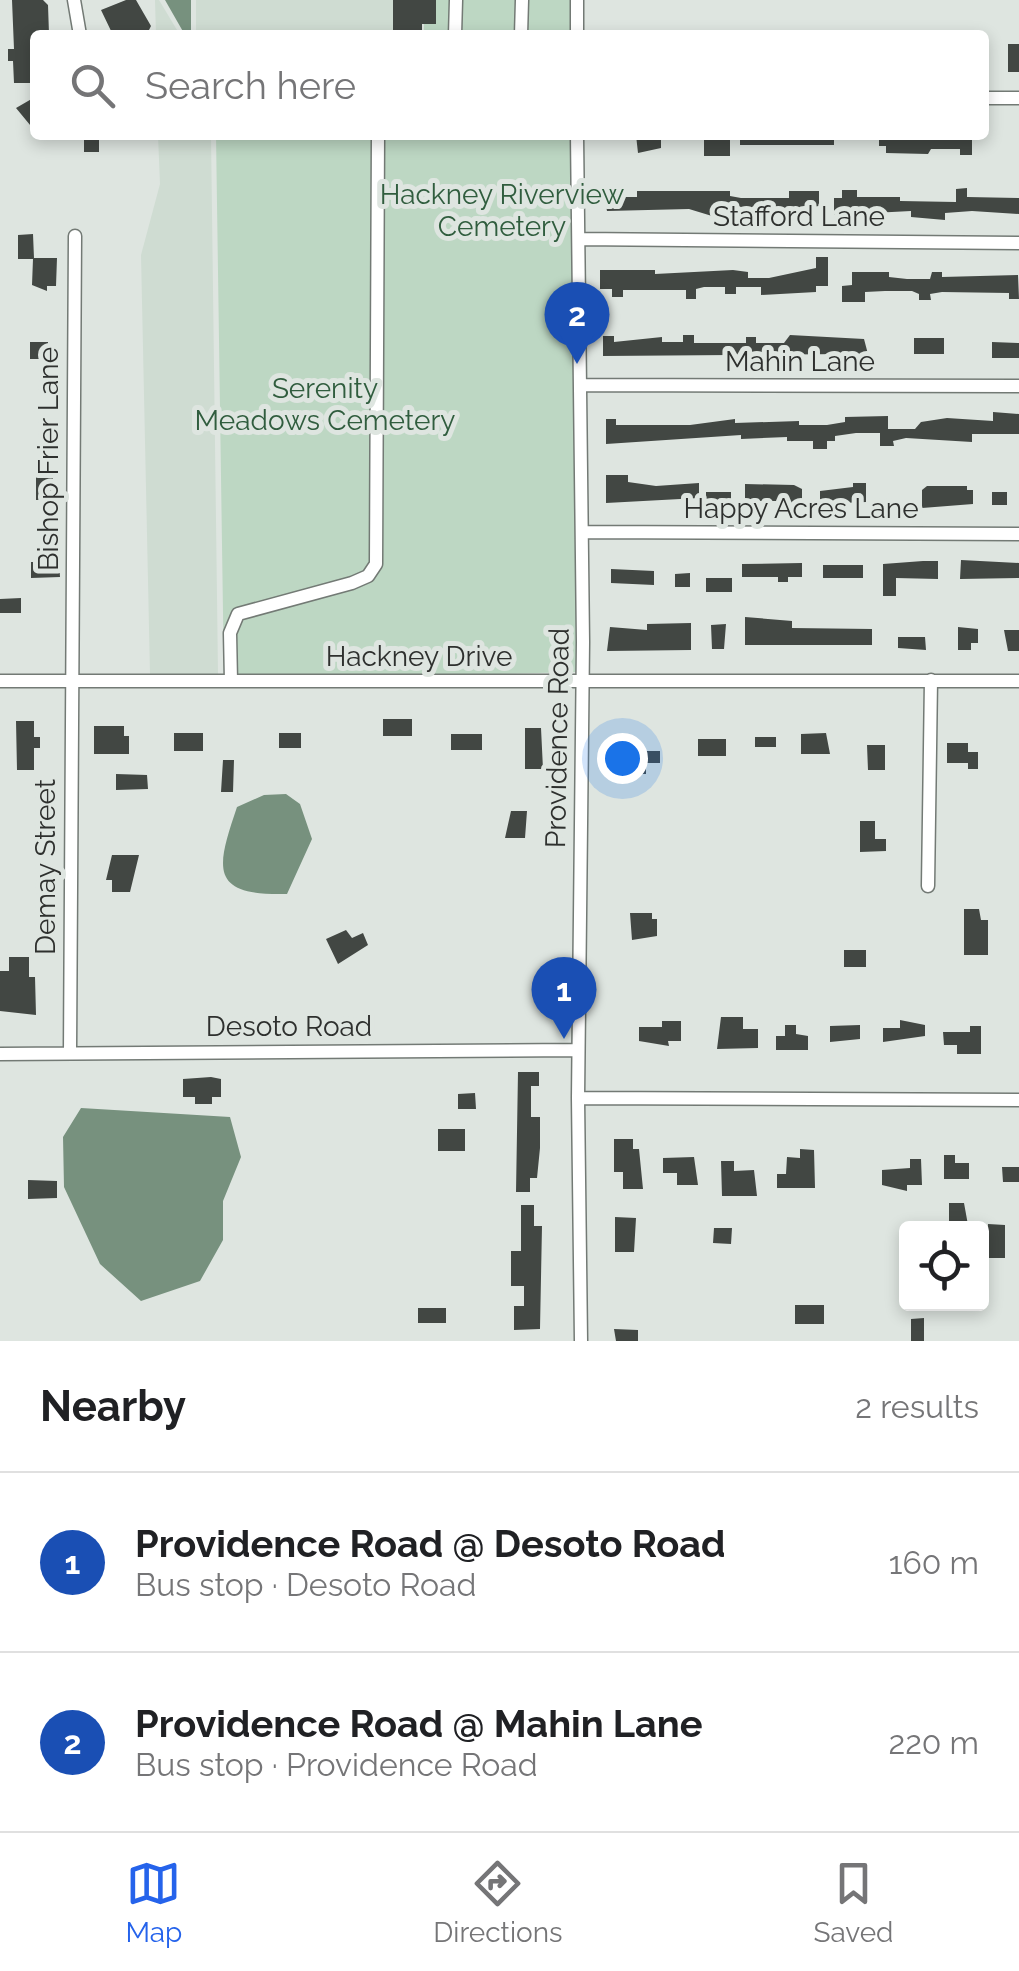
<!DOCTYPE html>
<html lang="en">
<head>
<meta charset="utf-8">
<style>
  body { margin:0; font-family:Raleway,sans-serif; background:#f2f2f2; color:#202124 }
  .controls { position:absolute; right:30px; bottom:30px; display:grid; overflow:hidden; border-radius:10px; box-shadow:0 5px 15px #0003 }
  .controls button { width:90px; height:90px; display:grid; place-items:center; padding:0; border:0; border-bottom:2px solid #e0e0e0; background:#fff; color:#202124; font:50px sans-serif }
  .you { position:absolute; left:622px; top:758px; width:35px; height:35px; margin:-25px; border:8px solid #fff; border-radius:50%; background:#1a73e8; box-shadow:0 0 0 15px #1a73e833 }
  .badge { display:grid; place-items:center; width:65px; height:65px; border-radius:50%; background:#2563eb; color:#fff; font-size:32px; font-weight:700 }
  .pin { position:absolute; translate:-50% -82px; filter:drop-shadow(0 2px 5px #0008) }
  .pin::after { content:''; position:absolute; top:52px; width:35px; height:30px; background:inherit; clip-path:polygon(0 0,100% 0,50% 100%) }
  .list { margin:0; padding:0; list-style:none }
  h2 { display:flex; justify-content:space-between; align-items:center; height:130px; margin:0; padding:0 40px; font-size:42px }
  h2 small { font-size:32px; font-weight:400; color:#757577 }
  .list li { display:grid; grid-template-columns:65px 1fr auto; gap:30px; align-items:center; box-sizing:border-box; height:180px; padding:0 40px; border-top:2px solid #e0e0e0 }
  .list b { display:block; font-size:38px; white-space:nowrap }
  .list p { margin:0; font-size:32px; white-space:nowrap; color:#757577 }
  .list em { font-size:32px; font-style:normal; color:#757577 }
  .icon { flex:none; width:55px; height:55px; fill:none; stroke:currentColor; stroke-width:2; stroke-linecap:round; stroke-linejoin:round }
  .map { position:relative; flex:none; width:1019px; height:1341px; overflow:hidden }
  .search { position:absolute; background:#fff; box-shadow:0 5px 15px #0003; left:30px; right:30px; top:30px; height:110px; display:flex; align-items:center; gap:25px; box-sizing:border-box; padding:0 35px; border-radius:10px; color:#757577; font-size:38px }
  .sheet { height:490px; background:#fff }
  nav { display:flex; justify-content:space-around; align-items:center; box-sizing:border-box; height:140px; border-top:2px solid #e0e0e0; background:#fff; font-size:28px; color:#757577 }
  nav a { display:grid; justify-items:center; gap:5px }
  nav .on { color:#2563eb }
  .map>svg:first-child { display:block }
</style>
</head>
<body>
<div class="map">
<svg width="1019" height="1341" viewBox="0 0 1019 1341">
  <rect width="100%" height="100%" fill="#dee5e0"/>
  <path fill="#cfdcd2" d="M155 0H159L180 35H156Z
    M196 0H418L419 35H196Z
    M158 135H211L218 674H150L141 255 160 184Z"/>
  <path fill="#bdd7c3" d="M424 0H576V35H424Z
    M216 135H576V672L224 681Z"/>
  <path fill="#77917e" d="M165 0H191V35H185Z
    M286 794 300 804 312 839 287 894C209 896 216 869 237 807L264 795Z
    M81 1108 230 1117 241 1157 223 1201V1240L200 1281 141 1301 100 1264 64 1187 63 1137Z"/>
  <path fill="#424743" d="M12 0H43L48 5 49 34 35 35V83H14L13 61H8V49H14Z
    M126 0H136L151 26 148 32 113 35 101 10Z
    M393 0H436V24H422V35H393Z
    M1008 44H1019V72H1008Z
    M35 97V131L16 108Z
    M84 135H99V152H84Z
    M636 135H661V148L638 153Z
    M704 135 730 138V156H704Z
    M740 135H834V145H740Z
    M879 135H972V155H960V149H931L928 154 886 153V146H879Z
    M967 188V197L1019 198V214L972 211 945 213V220L911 217V211L834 215V198H842V190H857V197H900V201L956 202V189Z
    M603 190H617V197H637V191H730V196L741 198H789V191H819V206L741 216H712L689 209 607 211Z
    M33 234 34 258H57L56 286H47V291L32 285 33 259H18V235Z
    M816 257H828V286H816V292L761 295V287H736V294H725V287H704L696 289V299H686V290H623V297H612V289H600V270H655V274L733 270 748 272V278H769L816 268Z
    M852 272H889V277L907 279H930L932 272H942V277L1018 275 1019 299H1009V293L942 292 930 294 931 300H919V294L912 291H885L865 292V302H842V286L852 285Z
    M683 335H694V343H746V337H756V343H784L790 335 864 339 869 358H845V354L603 356V336H614V342L662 337V342H683Z
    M914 338H944V354H914Z
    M30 342H48V359H30Z
    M992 342 1019 343V358H992Z
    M993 412 1019 414V434H972V442L906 438 893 441 894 446H880V433H856L835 436V441H827V449H813V441H787V437L741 439V435L606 444V419H616V425H690L735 419V423L799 421V425H827L845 422V417L888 416V429H915L921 422 947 418 993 421Z
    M36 468H53V500H36Z
    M606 475H628V482L656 486 699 483V498L606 503Z
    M853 483H866V502L820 504V491L853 487Z
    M745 484 794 485 802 489V507H787V501H745Z
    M927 486H967V490H973V504L922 508V490Z
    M706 492H731V506H706Z
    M992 492H1007V505H992Z
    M961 560 1019 563V578L960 579Z
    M923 561H938V579L896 578V596H883V564Z
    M31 562H59L60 577 31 578Z
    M802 563V577H788V582H778V577H742V564Z
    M823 565H863V578H823Z
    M611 569 654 571V585L611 583Z
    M690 573V587H675V574Z
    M706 578H732V592H706Z
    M21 598V613H0V599Z
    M745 617 792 621V628L872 629V645H745Z
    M691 623V650L607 651 610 627 647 630V624Z
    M726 624 724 649H712L711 625Z
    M958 627 978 629V643H971V650H958Z
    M1004 630H1019V651H1008Z
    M898 637H925L926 650 898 648Z
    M383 719H412V736H383Z
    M16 721H34V737H40V748H34V770H17Z
    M94 726H124V736H129V754H94Z
    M525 728H541L543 769H525Z
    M174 733H203V751H174Z
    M279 733H301V748H279Z
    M826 733 830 754H801V734Z
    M451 734H482V750H451Z
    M755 737H776V747H755Z
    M698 739H726V756H698Z
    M947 743H968V752H978V769H968V763H947Z
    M632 745H644V751H660V763H646V774H632Z
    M867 745H885V770H868Z
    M223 760H234L233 792H221Z
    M116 774 147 775 148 789 116 790Z
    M511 811H527L525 838H505Z
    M860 821H875V839H886V851L860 852Z
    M112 855H139L130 892H112V880H106Z
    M964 909H979L981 920H988V955H964Z
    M630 913H652V919H657V936L632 940Z
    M346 930 352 938 363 933 368 945 338 964 326 939Z
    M844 950H866V967H844Z
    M9 957H29V977H35L36 1015 0 1011V971H9Z
    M721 1017H743V1029H758V1048L717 1049Z
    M900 1020 925 1025V1036L883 1042V1028H900Z
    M662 1021H681V1041H668L669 1046 639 1041V1027H662Z
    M785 1025H796V1034L808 1036V1050H776V1036H785Z
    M860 1025V1039L830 1042V1026Z
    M970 1026H981V1054H957V1045H944L943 1032H970Z
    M518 1072H539V1086H531V1117H540V1148L537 1178H530V1192H516Z
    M211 1077 221 1079V1097H212V1104H195V1097H183V1079Z
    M475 1093 476 1109H458V1094Z
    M438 1129H465V1151H438Z
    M614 1139H633V1149H639L643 1189H623V1172H614Z
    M800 1149 814 1150 815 1188H777V1174H786L787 1157 800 1158Z
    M944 1155H955V1163H969V1179H944Z
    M694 1157 698 1185H677V1173H663V1158Z
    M910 1159H921L922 1185H907V1191L882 1185V1170L910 1168Z
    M721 1161H734V1171L754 1170 757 1196H722Z
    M1002 1167H1019V1182H1003Z
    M28 1180 57 1181V1198L28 1199Z
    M949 1203H964L968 1225H949Z
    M521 1205H534V1226H542L540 1329 514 1330V1306H524V1286H511V1251H521Z
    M615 1217 636 1218 634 1252H615Z
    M988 1224 1005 1225V1258H987Z
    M714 1228H732L731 1244 713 1243Z
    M795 1305H824V1324H795Z
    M418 1308H446V1323H418Z
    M924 1318V1341H911V1319Z
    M614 1329 638 1330V1341H616Z"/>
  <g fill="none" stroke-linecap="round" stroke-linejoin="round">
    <g stroke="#737a75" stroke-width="15">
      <path id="minor" d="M74 0 80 35
        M577 0V35
        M455 35 456 0
        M521 35 522 0
        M984 98H1019
        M577 135 583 642 578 1098 581 1341
        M579 239 1019 243
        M581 385 1019 386
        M583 532 1019 534
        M0 681H1019
        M231 681 230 633 238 614 352 583 368 576 376 564 378 135
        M928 886 931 680
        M70 1052 75 236
        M0 1054 578 1050
        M578 1098 1019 1100"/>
    </g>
    <use href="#minor" stroke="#fff" stroke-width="12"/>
  </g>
  <g text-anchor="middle" stroke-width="10" stroke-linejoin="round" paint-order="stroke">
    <g font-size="28" fill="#305d3e" stroke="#dee5e0">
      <text x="502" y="204">Hackney Riverview<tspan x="502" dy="32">Cemetery</tspan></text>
      <text x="325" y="398">Serenity<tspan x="325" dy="32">Meadows Cemetery</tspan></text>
    </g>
    <g font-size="28" fill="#2e302e" stroke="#dee5e0">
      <text x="799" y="226">Stafford Lane</text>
      <text x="800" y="371">Mahin Lane</text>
      <text transform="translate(48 459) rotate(-90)" y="10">Bishop Frier Lane</text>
      <text x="801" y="518">Happy Acres Lane</text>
      <text x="419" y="666">Hackney Drive</text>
      <text transform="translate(557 738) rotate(-89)" y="10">Providence Road</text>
      <text transform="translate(45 867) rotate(-90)" y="10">Demay Street</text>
      <text x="289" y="1036">Desoto Road</text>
    </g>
  </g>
</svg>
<div class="controls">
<button><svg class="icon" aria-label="locate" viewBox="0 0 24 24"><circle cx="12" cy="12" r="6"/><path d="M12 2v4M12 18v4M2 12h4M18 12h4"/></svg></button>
</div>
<div class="you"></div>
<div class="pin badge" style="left:564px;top:1039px;background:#1a4fb4">1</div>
<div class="pin badge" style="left:577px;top:364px;background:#1a4fb4">2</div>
<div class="search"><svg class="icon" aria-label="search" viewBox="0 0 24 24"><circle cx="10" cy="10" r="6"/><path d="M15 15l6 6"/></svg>Search here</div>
</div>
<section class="sheet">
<h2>Nearby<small>2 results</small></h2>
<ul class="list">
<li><span class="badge" style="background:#1a4fb4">1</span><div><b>Providence Road @ Desoto Road</b><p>Bus stop · Desoto Road</p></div><em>160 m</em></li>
<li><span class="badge" style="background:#1a4fb4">2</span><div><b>Providence Road @ Mahin Lane</b><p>Bus stop · Providence Road</p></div><em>220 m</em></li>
</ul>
</section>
<nav>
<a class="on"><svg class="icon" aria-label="map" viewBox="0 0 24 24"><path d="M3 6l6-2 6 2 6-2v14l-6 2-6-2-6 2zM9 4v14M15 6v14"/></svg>Map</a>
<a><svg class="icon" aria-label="directions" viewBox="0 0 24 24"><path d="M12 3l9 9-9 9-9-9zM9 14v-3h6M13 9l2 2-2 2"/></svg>Directions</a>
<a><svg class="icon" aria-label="saved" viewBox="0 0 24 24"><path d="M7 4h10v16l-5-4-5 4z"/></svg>Saved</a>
</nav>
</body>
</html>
